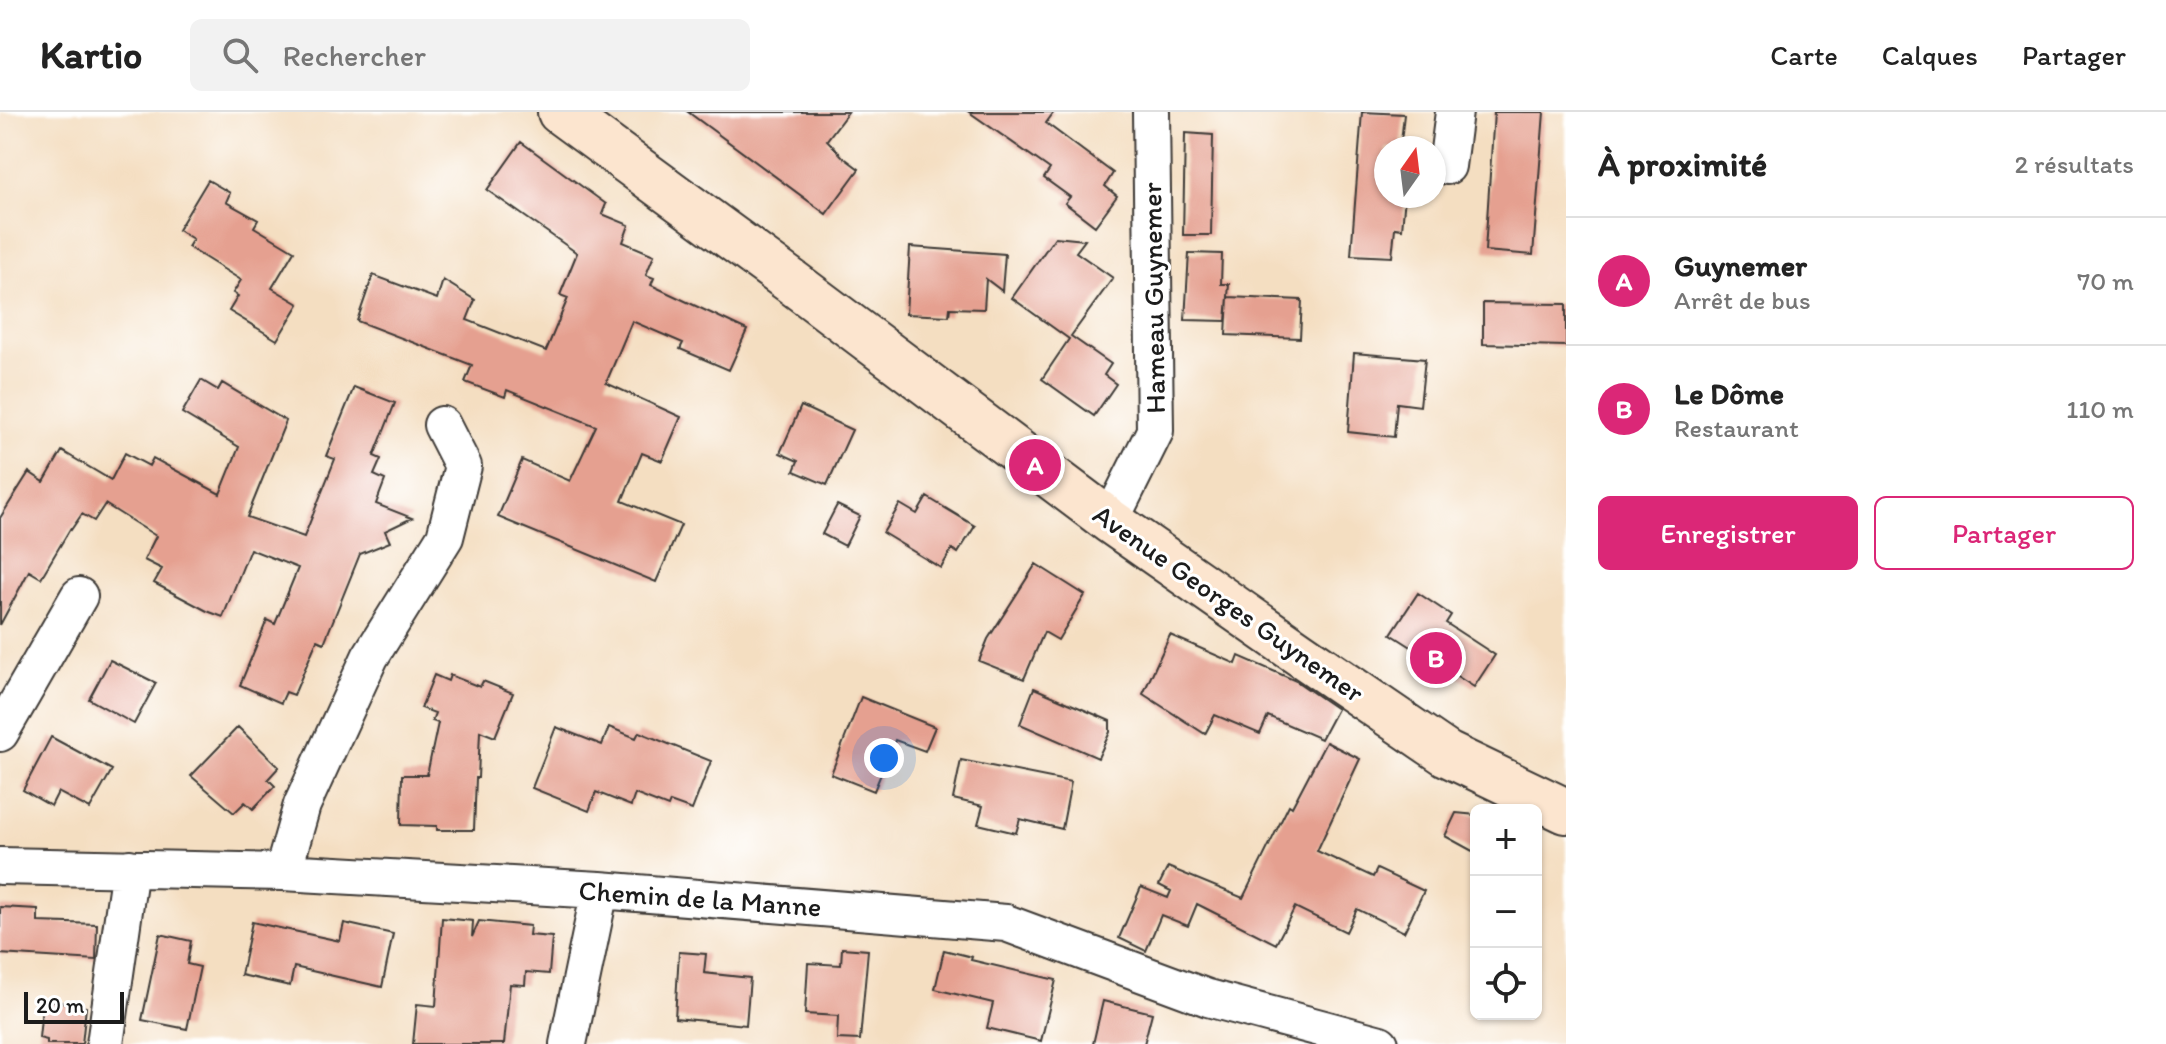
<!DOCTYPE html>
<html lang="fr">
<head>
<meta charset="utf-8">
<style>
  body { margin:0; font-family:Itim,sans-serif; background:#f2f2f2; color:#222 }
  .controls { position:absolute; right:24px; bottom:24px; display:grid; overflow:hidden; border-radius:12px; box-shadow:0 2px 6px #0004 }
  .controls button { width:72px; height:72px; display:grid; place-items:center; padding:0; border:0; border-bottom:2px solid #e0e0e0; background:#fff; color:#222; font:40px sans-serif }
  .compass { position:absolute; left:1374px; top:24px; width:72px; height:72px; border-radius:50%; background:#fff; box-shadow:0 2px 6px #0004; rotate:14deg }
  .scale { position:absolute; left:24px; bottom:20px; width:100px; box-sizing:border-box; padding-left:8px; border:4px solid #1c1c1c; border-top:0; font-size:22px; line-height:28px; white-space:nowrap; color:#1c1c1c; -webkit-text-stroke:6px #fff; paint-order:stroke }
  .you { position:absolute; left:884px; top:646px; width:28px; height:28px; margin:-20px; border:6px solid #fff; border-radius:50%; background:#1a73e8; box-shadow:0 0 0 12px #1a73e833 }
  .badge { display:grid; place-items:center; width:52px; height:52px; border-radius:50%; background:#db2777; color:#fff; font-size:26px; font-weight:700 }
  .pin { position:absolute; translate:-50% -50%; border:4px solid #fff; box-shadow:0 2px 8px #0006 }
  .list { margin:0; padding:0; list-style:none }
  h2 { display:flex; justify-content:space-between; align-items:center; height:104px; margin:0; padding:0 32px; font-size:34px }
  h2 small { font-size:26px; font-weight:400; color:#767676 }
  .list li { display:grid; grid-template-columns:52px 1fr auto; gap:24px; align-items:center; box-sizing:border-box; height:128px; padding:0 32px; border-top:2px solid #e0e0e0 }
  .list b { display:block; font-size:30px; white-space:nowrap }
  .list p { margin:0; font-size:26px; white-space:nowrap; color:#767676 }
  .list em { font-size:26px; font-style:normal; color:#767676 }
  .actions { display:flex; gap:16px; padding:24px 32px }
  .actions a { flex:1; padding:18px 0; border:2px solid #db2777; border-radius:12px; text-align:center; font-size:28px; color:#db2777 }
  .actions .main { background:#db2777; color:#fff }
  .icon { flex:none; width:44px; height:44px; fill:none; stroke:currentColor; stroke-width:2; stroke-linecap:round; stroke-linejoin:round }
  .map { position:relative; flex:none; width:1566px; height:932px; overflow:hidden }
  header { display:flex; align-items:center; gap:48px; box-sizing:border-box; height:112px; padding:0 40px; background:#fff; border-bottom:2px solid #e0e0e0 }
  header strong { font-size:38px }
  nav { display:flex; gap:44px; margin-inline-start:auto; font-size:28px }
  .search { width:560px; height:72px; background:#f2f2f2; display:flex; align-items:center; gap:20px; box-sizing:border-box; padding:0 28px; border-radius:12px; color:#767676; font-size:30px }
  main { display:flex }
  aside { flex:1; background:#fff }
  .map>svg:first-child { display:block }
</style>
</head>
<body>
<header>
<strong>Kartio</strong>
<div class="search"><svg class="icon" aria-label="search" viewBox="0 0 24 24"><circle cx="10" cy="10" r="6"/><path d="M15 15l6 6"/></svg>Rechercher</div>
<nav><a>Carte</a><a>Calques</a><a>Partager</a></nav>
</header>
<main>
<div class="map">
<svg width="1566" height="932" viewBox="0 0 1566 932">
  <rect width="100%" height="100%" fill="#fff"/>
  <filter id="ink" filterUnits="userSpaceOnUse"><feTurbulence type="fractalNoise" baseFrequency=".0125" numOctaves="2"/><feDisplacementMap in="SourceGraphic" scale="16" xChannelSelector="R" yChannelSelector="G"/><feConvolveMatrix kernelMatrix="1 2 1 2 8 2 1 2 1" color-interpolation-filters="sRGB"/></filter>
  <filter id="wash" filterUnits="userSpaceOnUse"><feTurbulence type="fractalNoise" baseFrequency=".006" numOctaves="4" result="noise"/><feDisplacementMap in="SourceGraphic" scale="32" xChannelSelector="R" yChannelSelector="G"/><feGaussianBlur stdDeviation="1.8" result="paint"/><feColorMatrix in="noise" values="0 0 0 0 0 0 0 0 0 0 0 0 0 0 0 0 0 1.4 0 .05"/><feComposite in="paint" operator="in"/></filter>
  <g filter="url(#wash)">
    <rect width="100%" height="100%" fill="#f4dec1"/>
    <g id="blocks">
      <path fill="#e5a090" d="M688 0H848L827 28 843 45 859 57 826 102Z
        M969 0H1054L1046 11 1113 61 1105 74 1117 84 1095 114 1065 91 1070 85 1044 66 1050 57Z
        M1362 0 1404 2 1401 30 1410 31 1409 36H1386V84H1405L1402 117 1395 116 1392 145 1351 143Z
        M1494 0H1544L1533 143 1485 139Z
        M1185 21 1213 23 1211 123H1183Z
        M521 30 606 92 602 102 629 113 623 130 654 143 646 163 654 166 651 173 747 218 729 258 680 237 683 231 632 209 606 271 681 305 662 349 642 341 622 389 681 413 656 470 498 405 522 348 570 369 596 314 507 278 505 285 465 270 472 253 357 209 373 163 437 187 443 168 475 188 467 208 546 239 568 186 560 183 577 141 487 78Z
        M208 68 230 81 226 90 258 108 254 115 294 139 272 176 299 192 277 228 229 199 238 184 233 181 241 168 188 135 193 127 178 118Z
        M1055 125 1085 128 1076 140 1113 166 1071 224 1111 252 1104 263 1116 272 1094 304 1042 267 1069 227 1012 186Z
        M910 135 1005 142 1002 179 986 167 984 197 950 196 949 204 906 202Z
        M1189 141 1222 142 1221 172H1229L1226 209 1185 208Z
        M1228 185 1302 188 1300 226 1226 223Z
        M1483 191 1566 192V234L1483 232Z
        M1354 241 1425 247 1420 294 1397 291 1394 325 1348 320Z
        M201 268 218 278 222 271 286 309 247 405 304 425 335 347 326 344 354 275 395 291 374 344 381 347 374 363 385 368 376 392 412 406 385 419 390 430 360 442 324 531 317 528 294 583 286 580 281 591 240 573 267 508 275 512 298 456 250 437 223 505 207 499 154 471 162 457 144 448 156 424 105 392 94 409 82 402 71 418 70 417 41 466 29 459 0 513V406L29 360 44 370 62 339 111 368 125 341 149 354 153 346 220 382 239 335 182 301Z
        M801 294 852 318 827 373 794 359 798 349 780 341Z
        M927 385 975 414 958 441 952 437 941 456 883 421 900 392 917 402Z
        M837 393 860 404 845 434 822 422Z
        M1036 452 1085 483 1058 528 1044 520 1024 567 979 549 988 527Z
        M1418 481 1451 503 1446 511 1495 543 1474 575 1391 522Z
        M1170 523 1236 552 1239 544 1296 569 1337 597 1321 627 1268 604 1260 622 1215 603 1205 622 1143 582Z
        M110 548 156 571 134 612 89 587Z
        M434 563 448 569 450 563 480 575 483 569 513 581 495 625 480 619 478 666H476L474 718H437V714L401 713 402 663H427L438 611 432 609 435 601 421 596Z
        M1034 576 1110 609V620L1098 646 1020 612Z
        M861 585 935 615 925 639 895 628 874 679 831 662Z
        M238 615 279 655 268 667 275 674 253 697 245 690 234 701 191 664Z
        M556 615 602 633 609 615 636 626 639 620 711 649 692 698 670 690 668 695 635 682 631 694 596 680 589 699 532 676Z
        M51 625 112 658 90 697 58 680 51 694 23 678Z
        M1326 630 1360 647 1317 739 1373 765 1377 757 1424 779 1404 820 1357 797 1346 820 1295 795 1276 832 1197 792 1188 814 1161 803 1146 839 1119 826 1141 775 1168 786 1171 779 1159 773 1168 755 1243 786 1289 693 1292 695Z
        M961 648 1071 670 1062 717 1020 707 1016 721 978 712 983 694 953 687Z
        M1456 701 1476 703V741L1445 724Z
        M0 795 38 797V810L97 812 96 848 0 842Z
        M442 806 473 809 472 825 479 809 530 814 529 823 552 825 549 862 526 860 525 873 510 872 504 932H413L417 892 436 894Z
        M252 810 340 829 344 811 393 822 382 875 294 855 290 874 241 863Z
        M160 822 191 829 187 852 200 855 187 917 142 908Z
        M842 836 868 838 860 928 837 927 838 904 805 902 808 851 841 853Z
        M944 838 972 845 971 848 1056 868 1041 929 987 916 993 891 935 877Z
        M679 840 706 842 704 861 750 866 746 913 675 906Z
        M43 887 86 895 82 932H47V928L39 926Z
        M1103 889 1152 901 1144 932H1093Z"/>
    </g>
  </g>
  <g filter="url(#ink)">
    <use href="#blocks" fill-opacity="0" stroke="#3c3935" stroke-width="2"/>
    <g fill="none" stroke-linecap="round" stroke-linejoin="round">
      <g stroke="#3c3935" stroke-width="40">
        <path id="minor" d="M1447 54 1454 0
          M1110 409 1155 319 1151 0
          M0 621 79 484
          M0 754 283 760 600 778 1006 811 1208 886 1380 932
          M283 760 302 693 370 545 445 425 463 354 442 313
          M105 932 130 756
          M568 932 600 778"/>
      </g>
      <g stroke="#3c3935" stroke-width="48">
        <path id="secondary" d="M560 0 792 170 1110 409 1299 541 1447 642 1566 699"/>
      </g>
      <use href="#minor" stroke="#fff" stroke-width="36"/>
      <use href="#secondary" stroke="#fce5cf" stroke-width="44"/>
    </g>
  </g>
  <g text-anchor="middle" stroke-width="6" stroke-linejoin="round" paint-order="stroke">
    <g font-size="28" fill="#1c1c1c" stroke="#fff">
      <text transform="translate(1153 186) rotate(-91)" y="10">Hameau Guynemer</text>
      <text transform="translate(1229 491) rotate(35)" y="10">Avenue Georges Guynemer</text>
      <text transform="translate(700 786) rotate(4)" y="10">Chemin de la Manne</text>
    </g>
  </g>
</svg>
<div class="controls">
<button>+</button>
<button>−</button>
<button><svg class="icon" aria-label="locate" viewBox="0 0 24 24"><circle cx="12" cy="12" r="6"/><path d="M12 2v4M12 18v4M2 12h4M18 12h4"/></svg></button>
</div>
<svg class="compass" viewBox="-18 -18 36 36"><path d="M0-13l5 13h-10z" fill="#e53935"/><path d="M0 13l5-13h-10z" fill="#767676"/></svg>
<div class="scale">20 m</div>
<div class="you"></div>
<div class="pin badge" style="left:1035px;top:353px">A</div>
<div class="pin badge" style="left:1436px;top:546px">B</div>
</div>
<aside>
<h2>À proximité<small>2 résultats</small></h2>
<ul class="list">
<li><span class="badge">A</span><div><b>Guynemer</b><p>Arrêt de bus</p></div><em>70 m</em></li>
<li><span class="badge">B</span><div><b>Le Dôme</b><p>Restaurant</p></div><em>110 m</em></li>
</ul>
<div class="actions"><a class="main">Enregistrer</a><a>Partager</a></div>
</aside>
</main>
</body>
</html>
